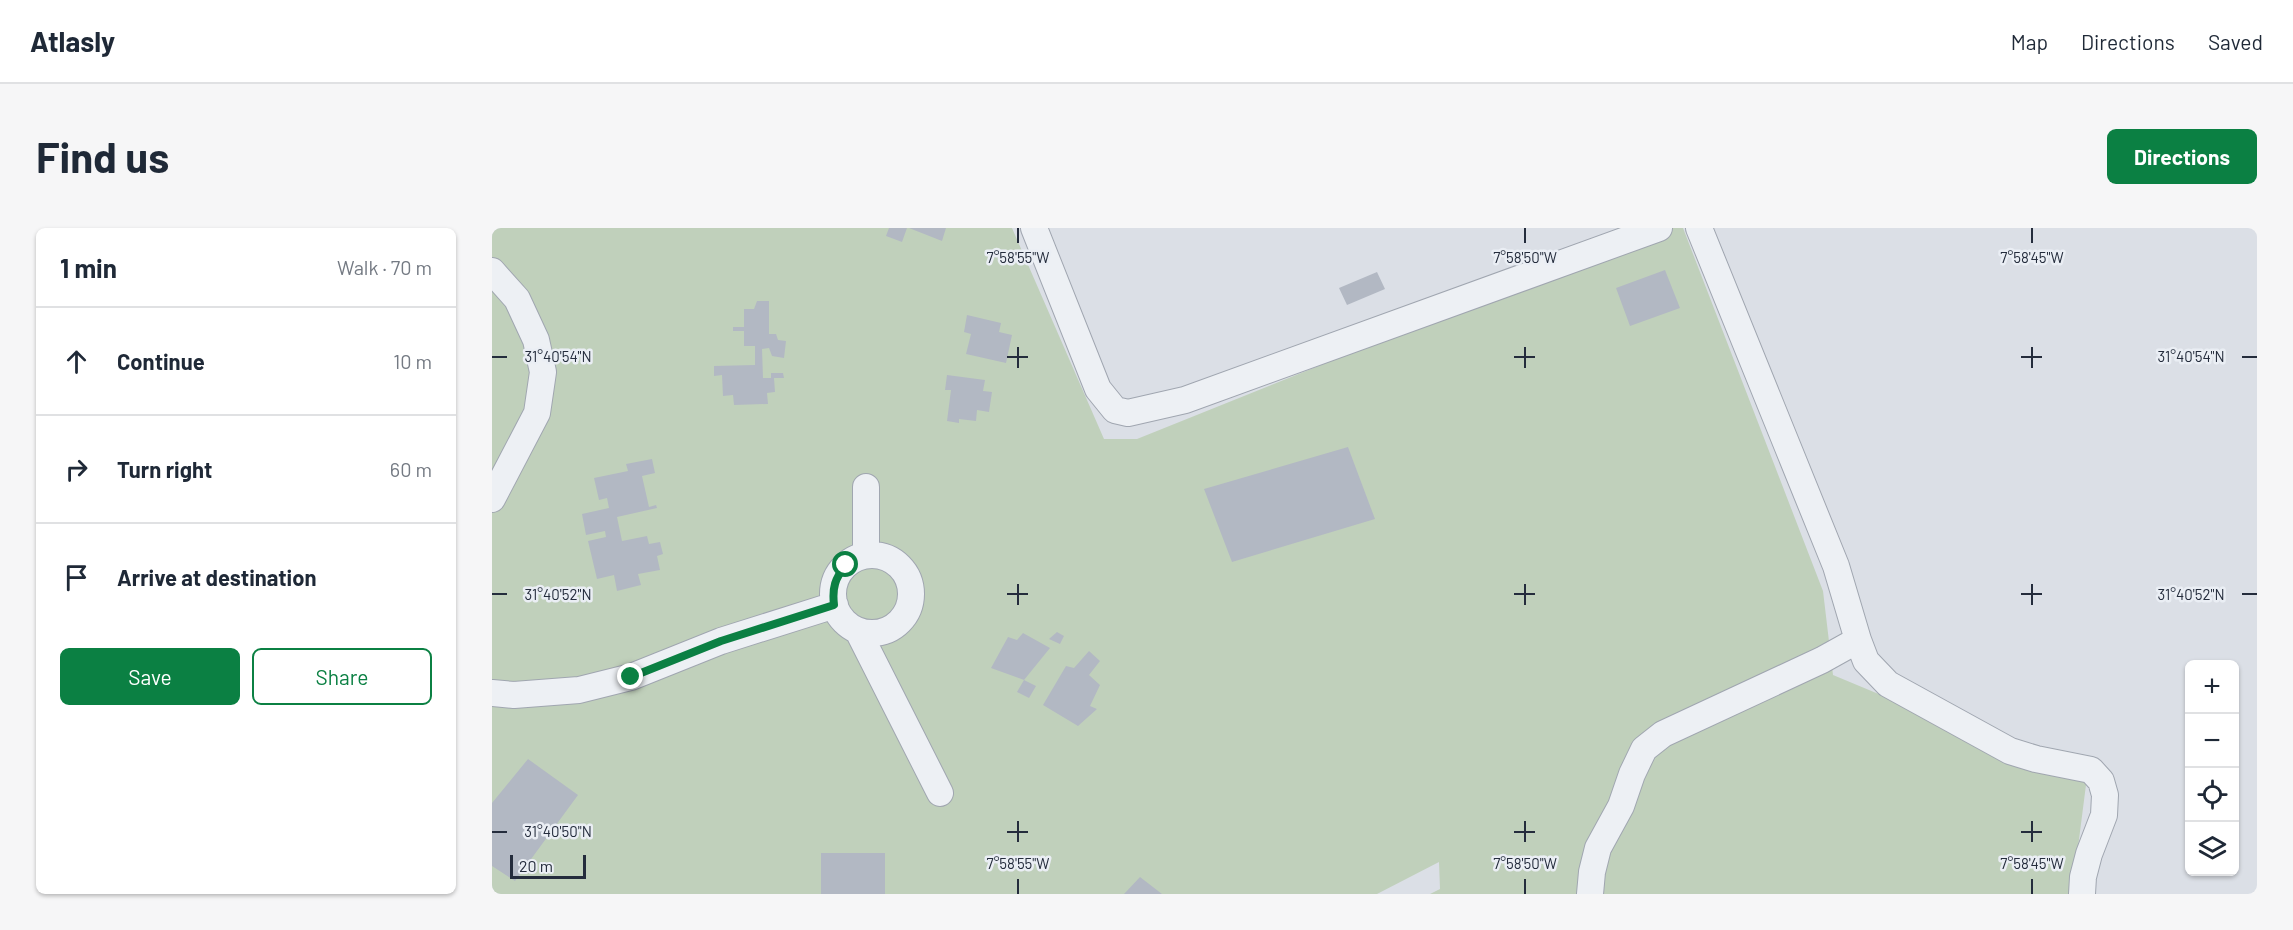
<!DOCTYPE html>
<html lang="en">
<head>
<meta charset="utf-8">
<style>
  body { margin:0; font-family:Barlow,sans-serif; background:#f6f6f7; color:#1f2937 }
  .controls { position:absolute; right:18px; bottom:18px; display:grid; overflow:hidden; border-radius:9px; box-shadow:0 2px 4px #0004 }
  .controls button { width:54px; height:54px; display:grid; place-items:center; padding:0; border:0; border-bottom:2px solid #e0e1e3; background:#fff; color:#1f2937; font:30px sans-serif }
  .scale { position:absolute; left:18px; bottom:15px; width:76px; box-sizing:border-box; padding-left:6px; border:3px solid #242c3c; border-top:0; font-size:16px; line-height:21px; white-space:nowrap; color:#242c3c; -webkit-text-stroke:4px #eaeef4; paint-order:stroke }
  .stop { position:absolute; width:18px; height:18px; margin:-14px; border:4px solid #0b8043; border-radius:50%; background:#fff }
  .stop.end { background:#0b8043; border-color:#fff; box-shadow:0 2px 6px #0008 }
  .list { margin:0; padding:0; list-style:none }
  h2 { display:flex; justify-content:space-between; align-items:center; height:78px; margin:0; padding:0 24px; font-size:26px }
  h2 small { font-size:20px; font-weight:400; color:#747a83 }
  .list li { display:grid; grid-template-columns:39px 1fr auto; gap:18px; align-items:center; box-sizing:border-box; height:108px; padding:0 24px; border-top:2px solid #e0e1e3 }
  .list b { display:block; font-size:22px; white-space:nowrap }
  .list em { font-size:20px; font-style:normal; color:#747a83 }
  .actions { display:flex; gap:12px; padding:18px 24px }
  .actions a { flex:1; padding:14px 0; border:2px solid #0b8043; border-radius:9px; text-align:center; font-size:21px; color:#0b8043 }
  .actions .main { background:#0b8043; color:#fff }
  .icon { flex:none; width:33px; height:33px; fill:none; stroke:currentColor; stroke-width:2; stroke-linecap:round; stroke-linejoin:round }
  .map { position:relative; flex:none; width:1765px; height:666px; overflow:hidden; border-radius:9px }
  header { display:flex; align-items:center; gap:36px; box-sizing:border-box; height:84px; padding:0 30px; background:#fff; border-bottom:2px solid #e0e1e3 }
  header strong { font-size:28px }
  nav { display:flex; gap:33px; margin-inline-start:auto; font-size:21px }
  .intro { display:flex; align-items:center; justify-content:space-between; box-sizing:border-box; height:144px; padding:0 36px }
  h1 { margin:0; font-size:42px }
  .button { padding:15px 27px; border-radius:9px; background:#0b8043; color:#fff; font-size:21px; font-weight:700 }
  main { display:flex; gap:36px; padding:0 36px }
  aside { flex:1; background:#fff; border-radius:9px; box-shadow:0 2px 4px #0004 }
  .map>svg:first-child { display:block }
</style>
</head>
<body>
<header>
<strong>Atlasly</strong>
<nav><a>Map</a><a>Directions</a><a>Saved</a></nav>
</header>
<div class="intro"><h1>Find us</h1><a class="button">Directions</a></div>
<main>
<aside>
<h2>1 min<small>Walk · 70 m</small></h2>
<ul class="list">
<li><svg class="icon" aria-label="ahead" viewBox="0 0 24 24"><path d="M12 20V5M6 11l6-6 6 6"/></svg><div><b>Continue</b></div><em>10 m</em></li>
<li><svg class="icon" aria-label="right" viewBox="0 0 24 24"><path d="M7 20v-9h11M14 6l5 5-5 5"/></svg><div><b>Turn right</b></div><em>60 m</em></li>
<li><svg class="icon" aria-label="arrive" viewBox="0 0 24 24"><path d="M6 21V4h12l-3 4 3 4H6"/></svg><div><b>Arrive at destination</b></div></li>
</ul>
<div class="actions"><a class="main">Save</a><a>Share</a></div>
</aside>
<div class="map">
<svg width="1765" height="666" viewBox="0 0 1765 666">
  <rect width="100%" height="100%" fill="#dbdfe6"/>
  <path fill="#c0d0bb" d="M0 0H520L612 211H645L1170 0H1191L1331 363 1341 447 1509 517 1595 549 1580 666H938L948 661 947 634 885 666H0Z"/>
  <path fill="#b2b8c3" d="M397 0H415L410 14 394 8Z
    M417 0H454L450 13Z
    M1173 42 1188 80 1138 98 1124 60Z
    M885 44 893 61 855 77 847 60Z
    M265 73H277V106H284L286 112 294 113 292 130 280 128 277 120 270 121 271 150H279V145H291L292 150H282L283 164 275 165 276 176 242 177 241 167 231 168 230 147 222 148V138L263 137V118H252V103H241V99H252V81H262Z
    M475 87 509 95 507 104 520 107 514 135 474 126 479 106 472 104Z
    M455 147 493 152 491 163 500 164 497 184 485 182 484 193 467 191V195L455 193 459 162H453Z
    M856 219 883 291 740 334 712 261Z
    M160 231 163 245 150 248 157 279 164 277 165 280 125 289 130 313 155 308 157 316 168 314 171 326 165 328 168 342 146 346 149 357 125 363 122 347 105 351 96 313 114 309 113 303 94 307 90 286 117 280 115 270 107 272 102 250 136 243 134 236Z
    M565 404 572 408 568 416 557 411Z
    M531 405 558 420 532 452 499 440 516 409 525 412Z
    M597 423 608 433 597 447 608 457 598 478 605 481 586 498 551 477 574 438 582 440Z
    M532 452 544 458 537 470 525 464Z
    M36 531 86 567 23 653 0 638V575Z
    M329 625H393V666H329Z
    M648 649 670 666H632Z"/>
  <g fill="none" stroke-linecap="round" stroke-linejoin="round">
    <g stroke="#a0a6b0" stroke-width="28">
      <path id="street" d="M542 0 606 161 623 182 636 185 693 172 1167 0
        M1207 0 1344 338 1366 412 1374 433 1396 456 1518 523 1544 531 1599 542 1609 553 1613 567 1612 587 1597 626 1591 649 1590 666
        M0 43 25 71 44 112 51 144 45 185 0 271
        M374 259V327
        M341 366a39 39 0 1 1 78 0a39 39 0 1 1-78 0Z
        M366 403 448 565
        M0 465 22 467 87 462 139 449 229 413 343 377
        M1098 666 1100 644 1106 620 1129 578 1140 546 1152 521 1171 506 1330 432 1366 412"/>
    </g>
    <use href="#street" stroke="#edf0f4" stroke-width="26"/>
  </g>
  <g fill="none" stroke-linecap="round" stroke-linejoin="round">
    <path stroke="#0b8043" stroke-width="8" d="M139 449 229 413 342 377C340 360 343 350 354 337"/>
  </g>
  <path fill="none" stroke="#242c3c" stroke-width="2" d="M526 0V15M1033 0V15M1540 0V15M526 119V140M1033 119V140M1540 119V140M0 129H15M515 129H536M1022 129H1043M1529 129H1550M1750 129H1765M526 356V377M1033 356V377M1540 356V377M0 366H15M515 366H536M1022 366H1043M1529 366H1550M1750 366H1765M526 593V614M1033 593V614M1540 593V614M0 604H15M515 604H536M1022 604H1043M1529 604H1550M526 651V666M1033 651V666M1540 651V666"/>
  <g font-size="15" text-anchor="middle" fill="#242c3c" stroke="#eaeef4" stroke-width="5" stroke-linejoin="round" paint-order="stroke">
    <text x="526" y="35">7°58'55"W</text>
    <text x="1033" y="35">7°58'50"W</text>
    <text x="1540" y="35">7°58'45"W</text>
    <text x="66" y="134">31°40'54"N</text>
    <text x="1699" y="134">31°40'54"N</text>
    <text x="66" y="372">31°40'52"N</text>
    <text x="1699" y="372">31°40'52"N</text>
    <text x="66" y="609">31°40'50"N</text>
    <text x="526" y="641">7°58'55"W</text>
    <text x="1033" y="641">7°58'50"W</text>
    <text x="1540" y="641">7°58'45"W</text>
  </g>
</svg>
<div class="controls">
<button>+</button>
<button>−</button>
<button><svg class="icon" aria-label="locate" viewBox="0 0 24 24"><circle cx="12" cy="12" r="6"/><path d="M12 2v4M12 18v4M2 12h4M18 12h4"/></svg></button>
<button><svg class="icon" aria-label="layers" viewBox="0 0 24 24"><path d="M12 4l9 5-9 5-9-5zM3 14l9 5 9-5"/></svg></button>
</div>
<div class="scale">20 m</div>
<div class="stop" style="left:354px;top:337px"></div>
<div class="stop end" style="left:139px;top:449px"></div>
</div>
</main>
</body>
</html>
